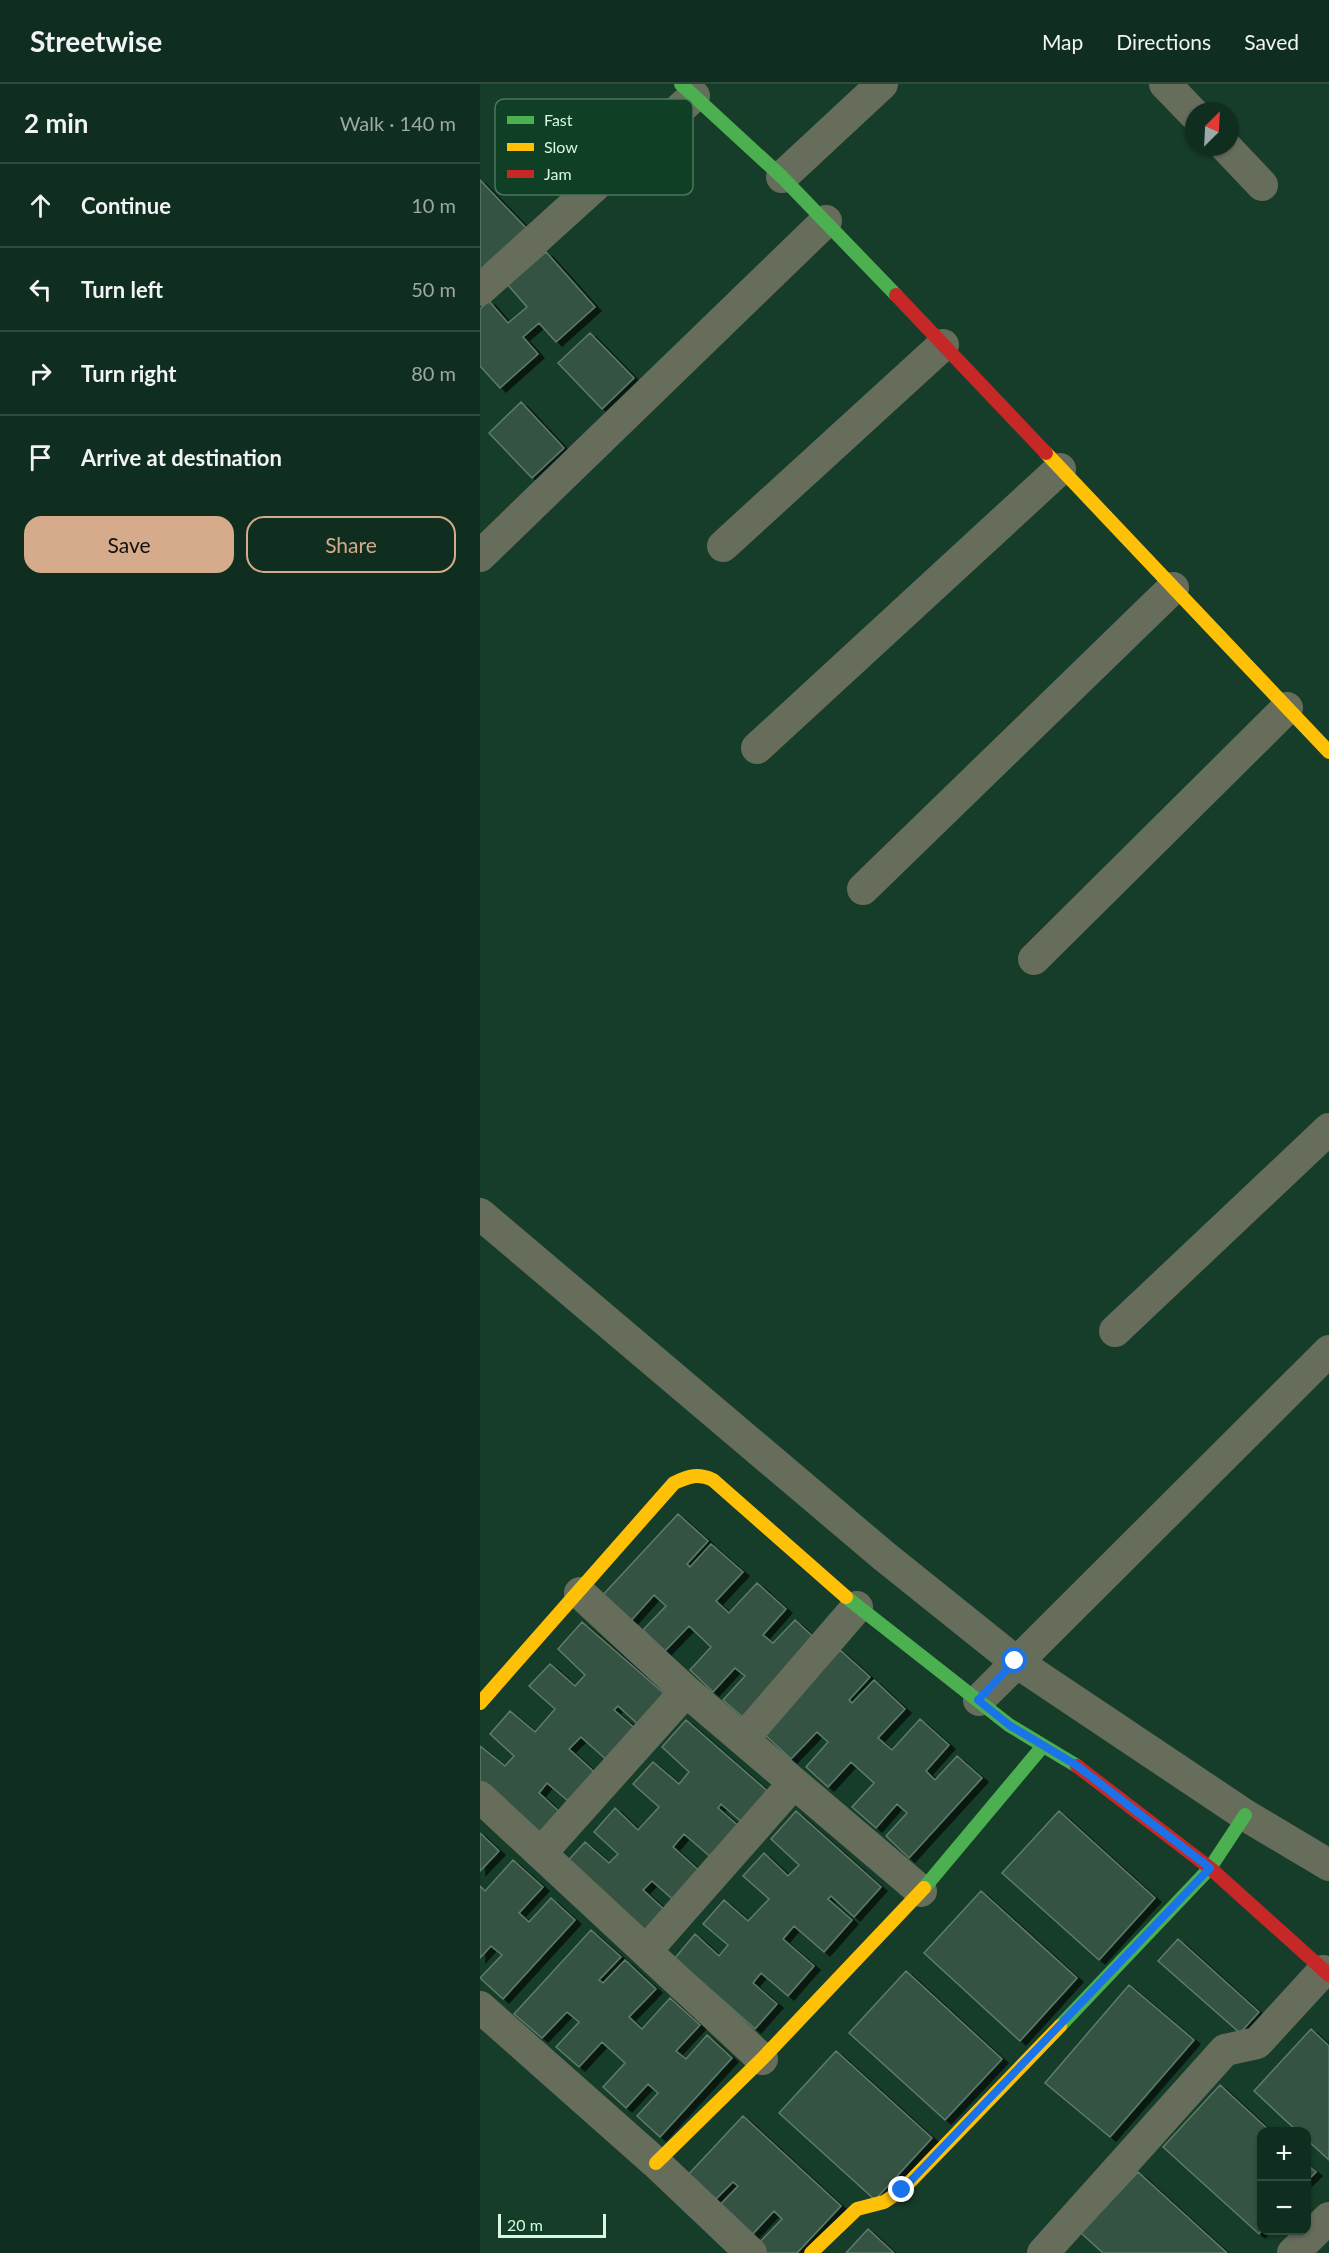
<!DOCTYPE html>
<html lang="en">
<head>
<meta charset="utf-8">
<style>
  body { margin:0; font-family:Lato,sans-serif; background:#1e3a2c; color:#f1f3f6 }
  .controls { position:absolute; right:18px; bottom:18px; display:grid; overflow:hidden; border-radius:12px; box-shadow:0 2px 4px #0004 }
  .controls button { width:54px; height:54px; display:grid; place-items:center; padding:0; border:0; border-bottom:2px solid #304a3d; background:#102e1f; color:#f1f3f6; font:30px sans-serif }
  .compass { position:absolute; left:705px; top:18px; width:54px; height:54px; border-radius:50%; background:#102e1f; box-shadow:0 2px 4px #0004; rotate:24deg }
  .scale { position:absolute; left:18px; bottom:15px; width:108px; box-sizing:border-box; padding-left:6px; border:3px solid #d8f7e1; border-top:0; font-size:16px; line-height:21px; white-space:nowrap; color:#d8f7e1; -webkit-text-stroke:4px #0f3f24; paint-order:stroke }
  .stop { position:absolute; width:18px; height:18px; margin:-14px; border:4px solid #1a73e8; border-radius:50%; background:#fff }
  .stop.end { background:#1a73e8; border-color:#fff; box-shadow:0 2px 6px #0008 }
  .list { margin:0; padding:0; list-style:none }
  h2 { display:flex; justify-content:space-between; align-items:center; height:78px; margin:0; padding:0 24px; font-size:26px }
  h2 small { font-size:20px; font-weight:400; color:#9ca8a4 }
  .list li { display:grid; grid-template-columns:39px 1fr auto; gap:18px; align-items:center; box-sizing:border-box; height:84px; padding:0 24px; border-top:2px solid #304a3d }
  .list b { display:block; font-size:22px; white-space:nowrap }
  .list em { font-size:20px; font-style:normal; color:#9ca8a4 }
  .actions { display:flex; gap:12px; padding:18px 24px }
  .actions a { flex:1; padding:14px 0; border:2px solid #d6ab8b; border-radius:18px; text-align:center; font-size:21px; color:#d6ab8b }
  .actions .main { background:#d6ab8b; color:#111 }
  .icon { flex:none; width:33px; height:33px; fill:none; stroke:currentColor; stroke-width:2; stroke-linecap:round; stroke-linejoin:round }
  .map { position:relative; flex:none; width:849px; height:2169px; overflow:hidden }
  header { display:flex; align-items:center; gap:36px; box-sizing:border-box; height:84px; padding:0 30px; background:#102e1f; border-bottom:2px solid #304a3d }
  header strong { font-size:28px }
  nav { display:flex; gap:33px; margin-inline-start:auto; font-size:21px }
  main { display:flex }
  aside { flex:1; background:#102e1f }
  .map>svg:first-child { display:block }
</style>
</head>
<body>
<header>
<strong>Streetwise</strong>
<nav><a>Map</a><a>Directions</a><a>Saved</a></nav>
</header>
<main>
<aside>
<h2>2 min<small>Walk · 140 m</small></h2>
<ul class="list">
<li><svg class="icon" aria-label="ahead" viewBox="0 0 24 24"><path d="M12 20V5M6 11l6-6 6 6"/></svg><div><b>Continue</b></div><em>10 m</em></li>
<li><svg class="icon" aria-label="left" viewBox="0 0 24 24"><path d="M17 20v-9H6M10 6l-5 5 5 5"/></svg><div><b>Turn left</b></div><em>50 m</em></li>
<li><svg class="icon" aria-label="right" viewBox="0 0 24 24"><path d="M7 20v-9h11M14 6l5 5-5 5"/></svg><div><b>Turn right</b></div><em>80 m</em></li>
<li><svg class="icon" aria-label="arrive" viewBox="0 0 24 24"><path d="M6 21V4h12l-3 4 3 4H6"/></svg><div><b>Arrive at destination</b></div></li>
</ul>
<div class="actions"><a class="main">Save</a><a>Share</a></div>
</aside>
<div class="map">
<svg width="849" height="2169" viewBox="0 0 849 2169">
  <defs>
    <filter id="shadow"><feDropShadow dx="6" dy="4" stdDeviation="0" flood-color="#0009"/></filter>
  </defs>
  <rect width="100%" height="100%" fill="#163d29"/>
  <path fill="#355242" stroke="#5e7c6b" stroke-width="1.5" filter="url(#shadow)" d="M0 96 49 147 0 194Z
    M66 168 115 223 76 258 59 239 43 253 58 270 20 304 0 282V225L9 217 28 239 47 223 28 201Z
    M110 249 154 294 122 325 78 279Z
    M41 318 84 364 52 394 9 349Z
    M198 1430 228 1457 207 1480 210 1483 231 1460 263 1488 236 1517 249 1529 277 1499 306 1525 283 1551 293 1559 315 1536 339 1558 267 1637 243 1616 265 1592 255 1584 233 1608 210 1586 231 1563 209 1542 185 1567 163 1546 186 1522 174 1511 149 1539 121 1513Z
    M102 1538 188 1613 161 1643 138 1622 134 1626 158 1647 130 1679 101 1653 89 1665 120 1693 94 1722 67 1699 59 1709 83 1731 61 1755 0 1701V1662L25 1682 34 1672 10 1650 30 1627 55 1648 75 1625 49 1602 70 1580 95 1602 105 1591 78 1565Z
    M360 1566 390 1593 369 1616 372 1619 394 1596 425 1625 398 1654 412 1666 440 1635 469 1661 446 1687 455 1696 477 1672 502 1694 429 1774 406 1752 427 1729 417 1720 396 1744 372 1723 394 1699 371 1678 348 1703 326 1683 348 1658 337 1648 311 1675 284 1650Z
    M206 1636 292 1711 265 1741 241 1720 238 1724 262 1745 234 1776 204 1750 193 1763 224 1791 198 1820 172 1797 163 1806 187 1828 165 1853 84 1781 105 1758 129 1779 138 1770 114 1748 135 1724 158 1746 179 1723 153 1700 173 1678 199 1700 209 1688 182 1663Z
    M316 1727 401 1803 374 1833 351 1812 348 1815 372 1836 344 1868 314 1842 303 1855 334 1882 308 1912 281 1889 273 1899 297 1920 275 1945 195 1874 215 1850 239 1872 248 1861 223 1840 244 1816 268 1837 289 1815 263 1792 284 1769 308 1792 319 1781 291 1755Z
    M579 1727 675 1814 619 1876 522 1789Z
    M0 1749 19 1767 0 1787Z
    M33 1776 63 1803 39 1829 49 1838 71 1814 95 1836 23 1915 0 1894 22 1871 11 1862 0 1874V1802L5 1807Z
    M501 1807 597 1894 540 1957 444 1869Z
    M111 1846 141 1873 119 1896 123 1899 145 1876 176 1905 149 1933 162 1945 190 1914 220 1941 196 1967 206 1975 227 1951 252 1974 180 2053 157 2032 178 2009 168 2000 146 2024 123 2003 145 1979 122 1958 99 1983 76 1963 99 1938 87 1928 62 1954 34 1930Z
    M698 1855 779 1928 760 1949 678 1877Z
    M426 1887 522 1975 465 2036 369 1949Z
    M649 1901 714 1956 630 2053 565 1999Z
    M831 1945 849 1962V2076L826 2055V2048H818L774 2007Z
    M356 1967 452 2054 395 2116 299 2029Z
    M740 2001 791 2048H782V2146L779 2150 683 2063Z
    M263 2032 361 2122 317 2169H285L277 2161 302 2135 294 2127 270 2153 237 2124 258 2102 253 2098 232 2119 206 2093Z
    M826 2080 836 2088 826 2098Z
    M658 2088 747 2169H623L601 2149Z
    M388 2145 414 2169H366Z"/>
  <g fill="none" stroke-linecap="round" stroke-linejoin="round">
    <path stroke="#666d5b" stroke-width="32" d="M685 0 714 30
      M746 63 782 101
      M302 93 402 0
      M0 206 214 12
      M243 462 463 261
      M0 472 346 137
      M277 664 580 385
      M383 805 693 504
      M554 875 807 624
      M0 1130 404 1472 535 1577 765 1731 849 1781
      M635 1247 849 1045
      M100 1509 206 1607 441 1807
      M499 1616 849 1267
      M263 1655 377 1523
      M0 1713 282 1975
      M61 1769 206 1607
      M166 1867 313 1700
      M0 1923 176 2079 271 2169
      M563 2169 745 1966 777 1959 843 1887
      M813 2169 849 2134"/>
    <path stroke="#4caf50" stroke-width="14" d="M201 0 302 93 416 211
      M366 1513 529 1641 597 1682
      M444 1804 563 1662
      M580 1942 730 1784 765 1731"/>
    <path stroke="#ffc107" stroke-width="14" d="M566 369 849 668
      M0 1619 194 1399C209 1392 218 1389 233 1396L366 1513
      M176 2079 282 1975 444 1804
      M331 2169 377 2125 404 2118 422 2106 580 1942"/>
    <path stroke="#c62828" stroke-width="14" d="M416 211 566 369
      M597 1682 730 1784 849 1891"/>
  </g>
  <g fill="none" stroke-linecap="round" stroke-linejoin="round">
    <path stroke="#1a73e8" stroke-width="8" d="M422 2106 730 1784 596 1681 529 1641 498 1616 535 1577"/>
  </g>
  <rect x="15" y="15" width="198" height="96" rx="9" fill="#0f3f24" stroke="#4b765d" stroke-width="1.5"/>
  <rect x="27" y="32" width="27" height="8" fill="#4caf50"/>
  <rect x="27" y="59" width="27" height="8" fill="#ffc107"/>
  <rect x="27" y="86" width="27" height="8" fill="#c62828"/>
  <g font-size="16" fill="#d8f7e1">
    <text x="64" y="42">Fast</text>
    <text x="64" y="69">Slow</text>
    <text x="64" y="96">Jam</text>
  </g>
</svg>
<div class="controls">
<button>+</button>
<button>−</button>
</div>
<svg class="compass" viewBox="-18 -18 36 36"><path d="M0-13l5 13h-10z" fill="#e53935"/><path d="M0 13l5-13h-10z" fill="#9ca8a4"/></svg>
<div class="scale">20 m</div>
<div class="stop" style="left:535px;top:1577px"></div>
<div class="stop end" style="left:422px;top:2106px"></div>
</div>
</main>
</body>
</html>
